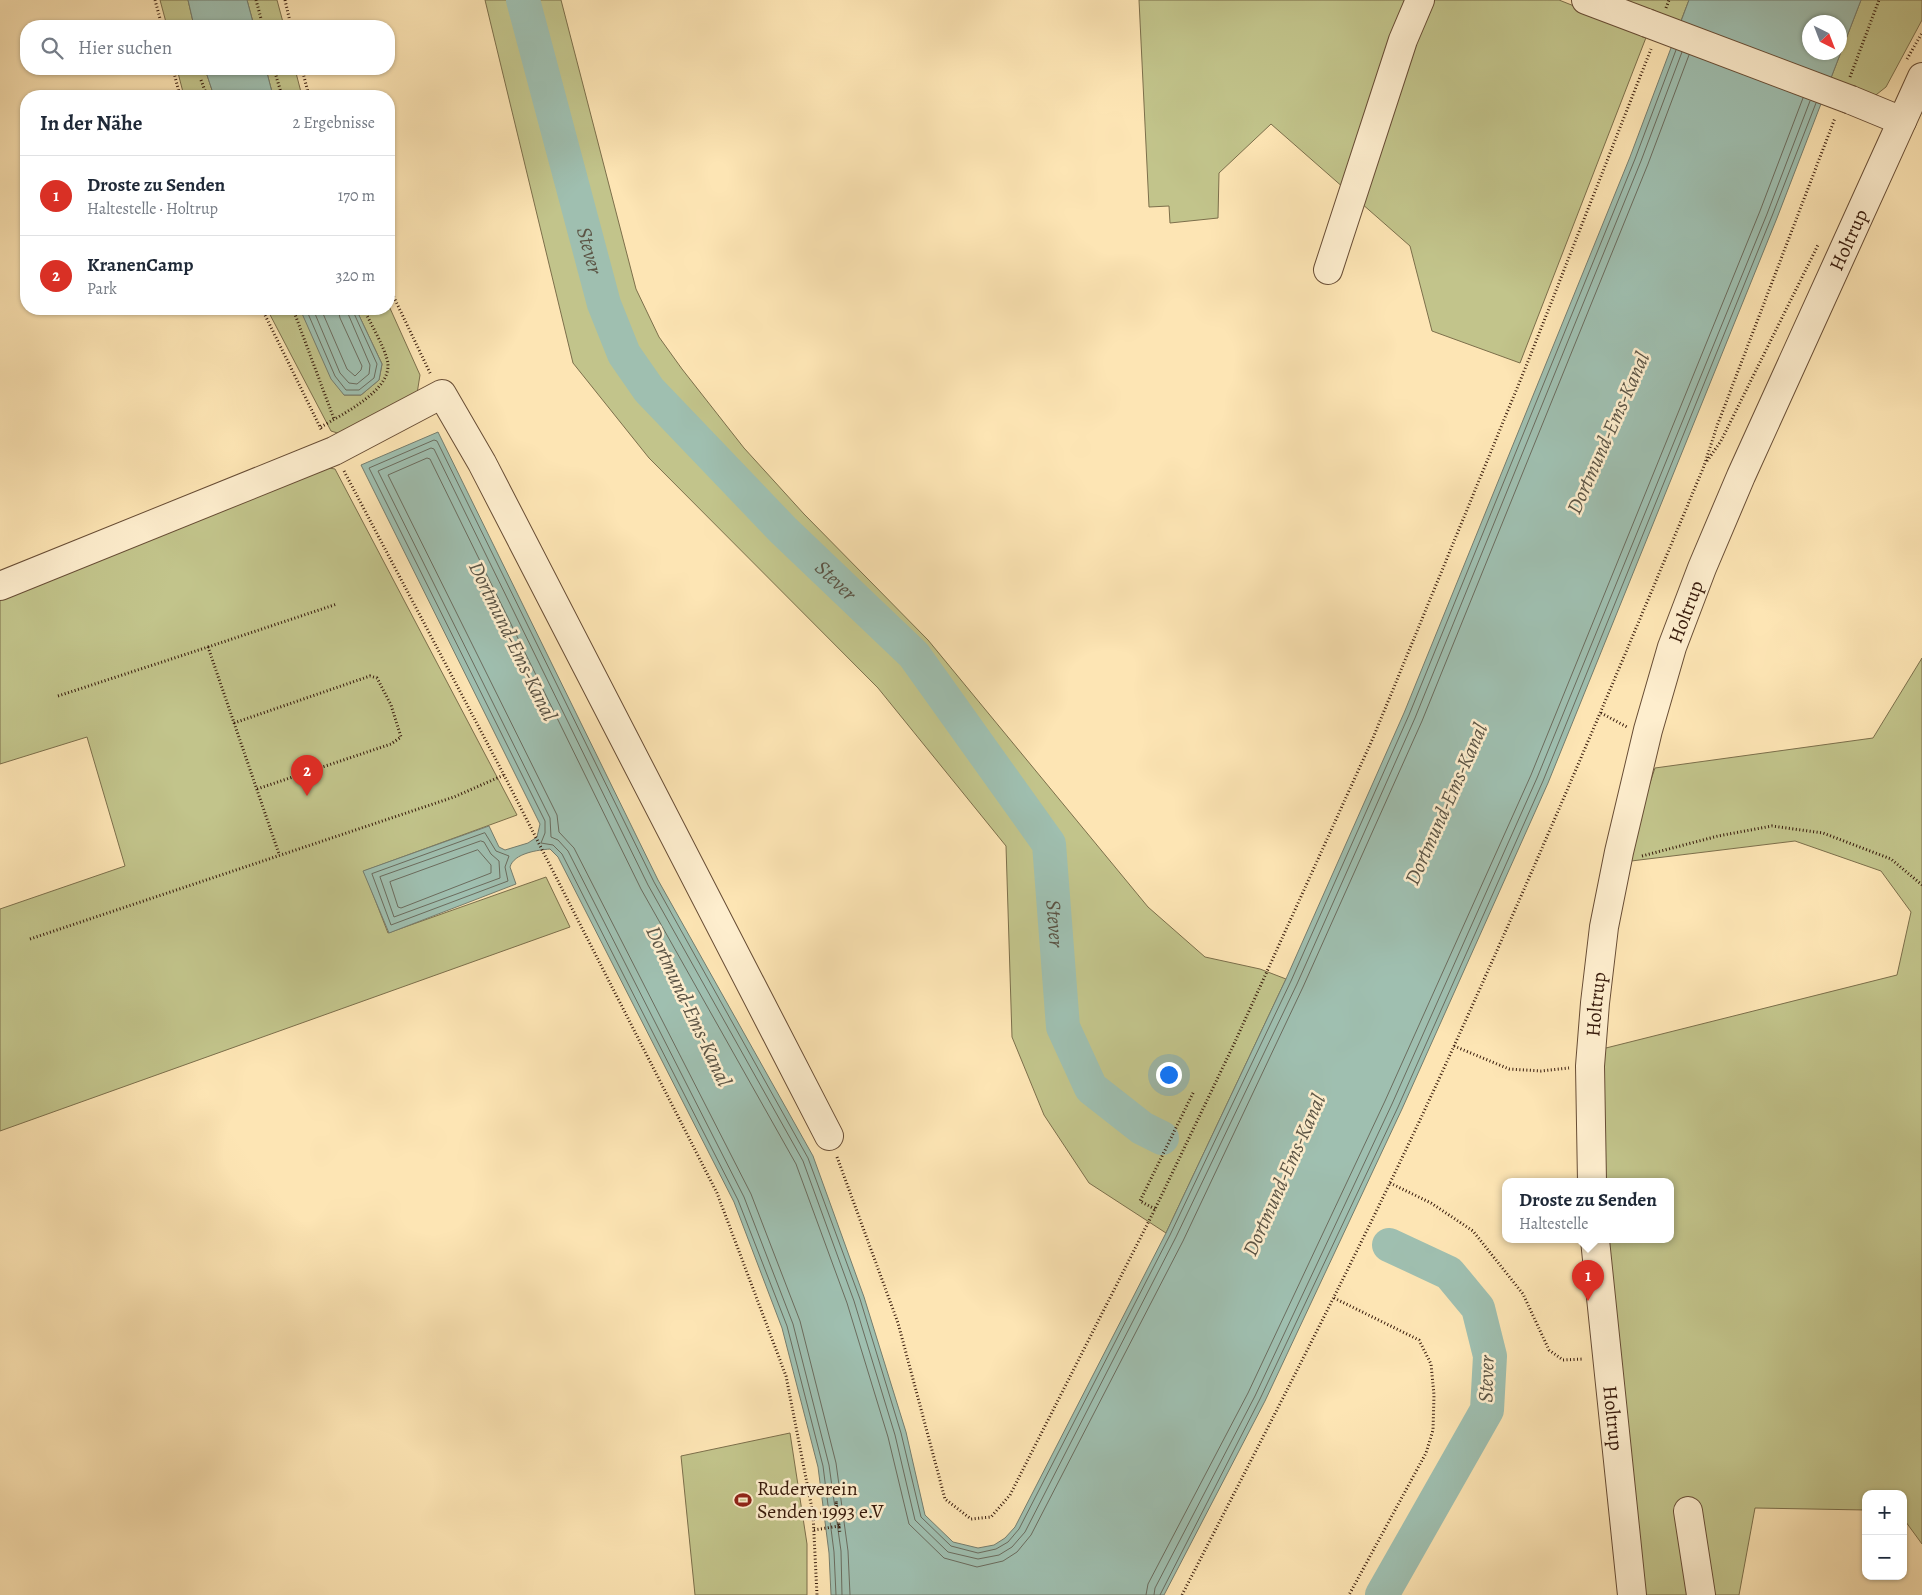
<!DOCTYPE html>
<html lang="de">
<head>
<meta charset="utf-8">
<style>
  body { margin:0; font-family:Alegreya,serif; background:#f6f6f7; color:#1f2937 }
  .controls { position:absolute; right:15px; bottom:15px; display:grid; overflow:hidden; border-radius:10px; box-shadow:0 1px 4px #0004 }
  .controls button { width:45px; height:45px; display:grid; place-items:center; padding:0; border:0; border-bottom:1px solid #e0e1e3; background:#fff; color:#1f2937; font:25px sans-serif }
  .compass { position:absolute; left:1802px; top:15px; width:45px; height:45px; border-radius:50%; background:#fff; box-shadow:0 1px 4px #0004; rotate:138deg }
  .you { position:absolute; left:1168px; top:1074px; width:18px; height:18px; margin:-12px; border:4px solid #fff; border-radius:50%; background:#1a73e8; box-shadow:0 0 0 8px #1a73e833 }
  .badge { display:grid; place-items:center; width:32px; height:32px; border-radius:50%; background:#d93025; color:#fff; font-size:16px; font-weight:700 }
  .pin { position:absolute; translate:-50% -41px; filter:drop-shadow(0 1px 2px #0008) }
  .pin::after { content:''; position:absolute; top:26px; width:18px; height:15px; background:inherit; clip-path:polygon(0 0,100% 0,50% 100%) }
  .popup { position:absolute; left:1502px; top:1178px; width:172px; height:65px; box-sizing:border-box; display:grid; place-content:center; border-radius:10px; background:#fff; filter:drop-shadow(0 1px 4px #0005); font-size:16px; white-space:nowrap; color:#747a83 }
  .popup b { font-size:19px; color:#1f2937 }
  .popup::after { content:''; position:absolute; left:50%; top:100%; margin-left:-10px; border:10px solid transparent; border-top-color:#fff }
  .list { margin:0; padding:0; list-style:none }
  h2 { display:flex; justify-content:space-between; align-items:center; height:65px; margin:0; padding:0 20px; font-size:21px }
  h2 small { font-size:16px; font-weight:400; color:#747a83 }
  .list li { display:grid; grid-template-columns:32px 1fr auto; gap:15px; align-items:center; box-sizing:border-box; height:80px; padding:0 20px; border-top:1px solid #e0e1e3 }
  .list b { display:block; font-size:19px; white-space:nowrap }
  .list p { margin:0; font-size:16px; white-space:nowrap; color:#747a83 }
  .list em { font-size:16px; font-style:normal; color:#747a83 }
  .icon { flex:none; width:28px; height:28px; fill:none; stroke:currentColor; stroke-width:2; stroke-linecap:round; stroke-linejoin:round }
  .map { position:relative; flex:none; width:1922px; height:1595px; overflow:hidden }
  .search { position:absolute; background:#fff; box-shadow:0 1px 4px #0004; left:20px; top:20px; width:375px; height:55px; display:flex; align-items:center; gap:12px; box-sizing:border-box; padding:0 18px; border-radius:20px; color:#747a83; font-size:19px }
  .panel { position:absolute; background:#fff; box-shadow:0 1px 4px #0004; left:20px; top:90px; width:375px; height:225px; border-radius:20px }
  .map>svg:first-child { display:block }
</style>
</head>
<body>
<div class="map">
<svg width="1922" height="1595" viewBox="0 0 1922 1595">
  <rect width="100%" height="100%" fill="#fde5b4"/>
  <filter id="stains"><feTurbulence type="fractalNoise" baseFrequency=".004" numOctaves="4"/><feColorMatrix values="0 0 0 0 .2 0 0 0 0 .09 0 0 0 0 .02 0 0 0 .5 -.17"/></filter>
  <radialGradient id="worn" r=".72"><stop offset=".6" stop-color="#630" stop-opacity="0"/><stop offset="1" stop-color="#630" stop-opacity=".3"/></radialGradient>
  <path fill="#c2c48b" stroke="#7c6f4b" d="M160 0H188L194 26H167Z
    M247 0H277L284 26H254Z
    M485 0H561L636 289 659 337 682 369 744 448 804 514 928 640 1148 907 1205 957 1260 969 1286 979 1166 1233 1089 1183 1044 1115 1012 1037 1006 846 878 688 649 458 573 363Z
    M1139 0H1559L1647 35 1520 363 1432 331 1410 246 1271 124 1219 173 1218 218 1170 223 1169 206 1149 207Z
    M1617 0H1689L1679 26Z
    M1861 0H1922V20L1886 87 1872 98 1829 83Z
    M177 69H205L214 96H184Z
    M266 69H295L302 96H273Z
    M389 306 420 375 416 400 347 436 331 431 267 309H300L344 395H361L379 380 382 364 356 309H389Z
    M323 467 335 469 517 815 364 871 388 933 546 877 570 927 0 1131V909L125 866 87 737 0 764V598Z
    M1922 658V1544L1903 1518V1494H1866V1510L1755 1508 1739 1595H1638L1608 1240H1670V1182H1604L1594 1051 1897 975 1911 912 1881 871 1795 841 1623 862 1655 768 1873 738Z
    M790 1433 807 1544V1595H695L681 1456Z"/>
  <path fill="#9fbfb0" stroke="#757d6e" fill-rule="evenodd" d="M188 0H247L254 26H194Z
    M1689 0H1861L1777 218 1548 783 1402 1109 1265 1401 1164 1595H831L829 1553 818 1467 782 1328 734 1202 558 857 550 849C538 850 514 853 510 867L516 884 389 933 363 871 489 826 499 847 505 850 528 843 537 837 540 824 361 465 438 432 658 880 813 1156 864 1297 906 1432 925 1515 953 1542 978 1548 994 1545 1005 1538 1015 1527 1166 1233 1286 979 1404 713 1630 157ZM1810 22H1840V52H1810Z
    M205 69H266L273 96H214Z
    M300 309H356L382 364 379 380 361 395H344L331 379Z"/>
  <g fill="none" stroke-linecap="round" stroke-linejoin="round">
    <path stroke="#6b6c5e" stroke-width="1" d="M306 309 335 376 346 390H359L374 378 377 364 352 309
      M313 309 340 373 349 383 357 384 369 374 370 365 346 309
      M321 309 347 369 355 376 361 370 362 366 340 318 338 309
      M485 833 496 851 509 856 505 867 508 881 391 925 372 874Z
      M481 841 484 842 491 854 499 861 500 878 394 917 380 877Z
      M478 850 491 865V873L401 908 398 907 390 882Z
      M836 1595 834 1552 823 1466 787 1326 738 1200 562 854 553 845 541 843 545 833V821L369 468 434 440 437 441 654 882 808 1158 860 1299 901 1433 921 1517 951 1546 978 1553 996 1549 1008 1542 1019 1529 1170 1235 1291 981 1409 715 1635 159 1676 50
      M842 1595 841 1551 829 1465 793 1324 744 1197 568 851 558 840 551 837 550 818 378 471 431 448 434 449 648 885 803 1161 854 1301 895 1435 915 1520 948 1552 978 1559 999 1555 1012 1547 1025 1532 1176 1237 1297 984 1415 718 1641 161 1682 52
      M850 1595 848 1551 836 1463 800 1321 751 1194 574 848 559 832 557 815 388 475 427 458 430 459 641 889 796 1164 847 1303 888 1437 909 1524 944 1558 977 1567 1003 1561 1017 1552 1031 1535 1183 1241 1303 987 1422 721 1648 164 1689 55
      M1146 1595 1148 1584 1248 1393 1385 1101 1531 775 1760 211 1803 98
      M1154 1595 1155 1588 1255 1396 1392 1104 1537 778 1767 214 1810 101
      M1160 1595 1260 1399 1398 1107 1543 781 1772 216 1816 103"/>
    <g stroke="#9fbfb0" stroke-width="34">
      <path id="s1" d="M523 0 604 304 624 354 649 390 783 530 914 655 1049 844 1063 1027 1091 1088 1142 1128 1162 1138"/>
      <path d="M1382 1595 1487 1410 1490 1356 1478 1308 1449 1273 1389 1245"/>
    </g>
    <g stroke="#684d35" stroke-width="30">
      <g id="minor">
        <path d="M1586 0 1647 23"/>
        <path d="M1851 100 1902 121"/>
        <path d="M1328 270 1403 40 1420 0"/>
        <path d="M0 586 334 451 442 394 482 463 829 1136"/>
        <path id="s2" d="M1592 1182 1590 1066 1595 1003 1604 927 1619 852 1648 730 1672 647 1702 568 1741 476 1922 77"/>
        <path id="s3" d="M1595 1240 1632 1595"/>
        <path d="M1688 1511 1701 1595"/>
      </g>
    </g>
    <path stroke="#371a0b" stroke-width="3" stroke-dasharray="1 2.5" stroke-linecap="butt" d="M155 0 162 26
      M256 0 263 26
      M285 0 291 26
      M1666 8 1669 0
      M1907 59 1922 33
      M173 69 180 96
      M274 69 282 96
      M302 69 309 96
      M1850 77 1879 0
      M201 80 207 96
      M389 287 431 375
      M262 309 322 431
      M293 309 334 419
      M321 427C342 414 396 389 387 359 382 342 371 325 364 309
      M1707 461 1721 441 1818 245
      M344 471 504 775 717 1193 786 1376 813 1514 817 1595
      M208 647 337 604
      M58 696 208 647 279 854
      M1601 713 1627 727
      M234 723 370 676 377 678 391 705 401 737 391 744 257 789
      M1642 856 1718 836 1772 826 1823 833 1891 859 1922 885
      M30 939 454 797 504 775
      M1454 1046 1509 1069 1541 1071 1569 1068
      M837 1157 898 1323 945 1499 971 1519 991 1517 1010 1495 1155 1209 1234 1044 1373 738 1527 364 1651 49
      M1390 1183 1431 1203 1473 1231 1523 1294 1549 1350 1563 1360 1584 1359
      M1155 1209 1140 1201 1194 1091
      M1334 1298 1419 1340 1431 1364 1434 1395 1433 1430 1426 1453 1349 1595
      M813 1514 837 1511
      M814 1530 839 1526 836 1501C837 1512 839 1523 840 1534
      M1182 1595C1275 1413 1370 1232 1454 1046 1541 855 1623 660 1704 466L1717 426 1835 118"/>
    <use href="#minor" stroke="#feeece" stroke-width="28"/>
    <g stroke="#684d35" stroke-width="30" stroke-linecap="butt">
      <path id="minor-bridge" d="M1647 23 1851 100"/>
    </g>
    <use href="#minor-bridge" stroke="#feeece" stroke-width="28"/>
  </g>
  <defs>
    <g id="stadium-bare" transform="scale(1.35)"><path d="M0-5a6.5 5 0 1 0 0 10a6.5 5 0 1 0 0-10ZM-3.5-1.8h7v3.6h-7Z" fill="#8f2418" stroke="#feeece" stroke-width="2.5" paint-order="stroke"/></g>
  </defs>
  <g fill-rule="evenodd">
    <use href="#stadium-bare" x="743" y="1500"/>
  </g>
  <g text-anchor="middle" stroke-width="5" stroke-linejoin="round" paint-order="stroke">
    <g font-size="20" fill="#371a0b" stroke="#feeece">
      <text dy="7" stroke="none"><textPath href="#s2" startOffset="988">Holtrup</textPath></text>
      <text dy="7" stroke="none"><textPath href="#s2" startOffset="582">Holtrup</textPath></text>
      <text dy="7" stroke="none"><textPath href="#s2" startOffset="178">Holtrup</textPath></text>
      <text dy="7" stroke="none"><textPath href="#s3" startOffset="179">Holtrup</textPath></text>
    </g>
    <g font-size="20" fill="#371a0b" stroke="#feeece" text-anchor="start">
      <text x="757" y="1495">Ruderverein<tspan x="757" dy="23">Senden 1993 e.V</tspan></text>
    </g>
    <g font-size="21" font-style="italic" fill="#5b5445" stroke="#feeece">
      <text dy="7" stroke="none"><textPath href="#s1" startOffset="259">Stever</textPath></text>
      <text transform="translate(1608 433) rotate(-66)" y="7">Dortmund-Ems-Kanal</text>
      <text dy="7" stroke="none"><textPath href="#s1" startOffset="679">Stever</textPath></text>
      <text transform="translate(513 641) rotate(64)" y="7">Dortmund-Ems-Kanal</text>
      <text transform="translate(1446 804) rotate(-66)" y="7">Dortmund-Ems-Kanal</text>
      <text dy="7" stroke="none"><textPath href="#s1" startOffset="1099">Stever</textPath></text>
      <text transform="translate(689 1006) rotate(65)" y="7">Dortmund-Ems-Kanal</text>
      <text transform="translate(1284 1175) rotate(-66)" y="7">Dortmund-Ems-Kanal</text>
      <text transform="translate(1486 1379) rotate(-88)" y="7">Stever</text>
    </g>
  </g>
  <rect width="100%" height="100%" filter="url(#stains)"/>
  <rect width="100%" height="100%" fill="url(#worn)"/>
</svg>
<div class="controls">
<button>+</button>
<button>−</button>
</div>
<svg class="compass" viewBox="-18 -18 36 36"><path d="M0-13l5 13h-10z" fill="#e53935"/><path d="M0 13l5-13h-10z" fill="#747a83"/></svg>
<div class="you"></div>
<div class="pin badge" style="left:1588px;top:1301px">1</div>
<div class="popup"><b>Droste zu Senden</b>Haltestelle</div>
<div class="pin badge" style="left:307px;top:796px">2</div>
<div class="search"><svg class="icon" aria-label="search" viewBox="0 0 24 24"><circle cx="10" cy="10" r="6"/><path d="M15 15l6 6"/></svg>Hier suchen</div>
<section class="panel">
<h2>In der Nähe<small>2 Ergebnisse</small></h2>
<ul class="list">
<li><span class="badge">1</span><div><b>Droste zu Senden</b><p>Haltestelle · Holtrup</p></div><em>170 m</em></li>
<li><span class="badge">2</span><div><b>KranenCamp</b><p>Park</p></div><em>320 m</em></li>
</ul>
</section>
</div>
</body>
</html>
